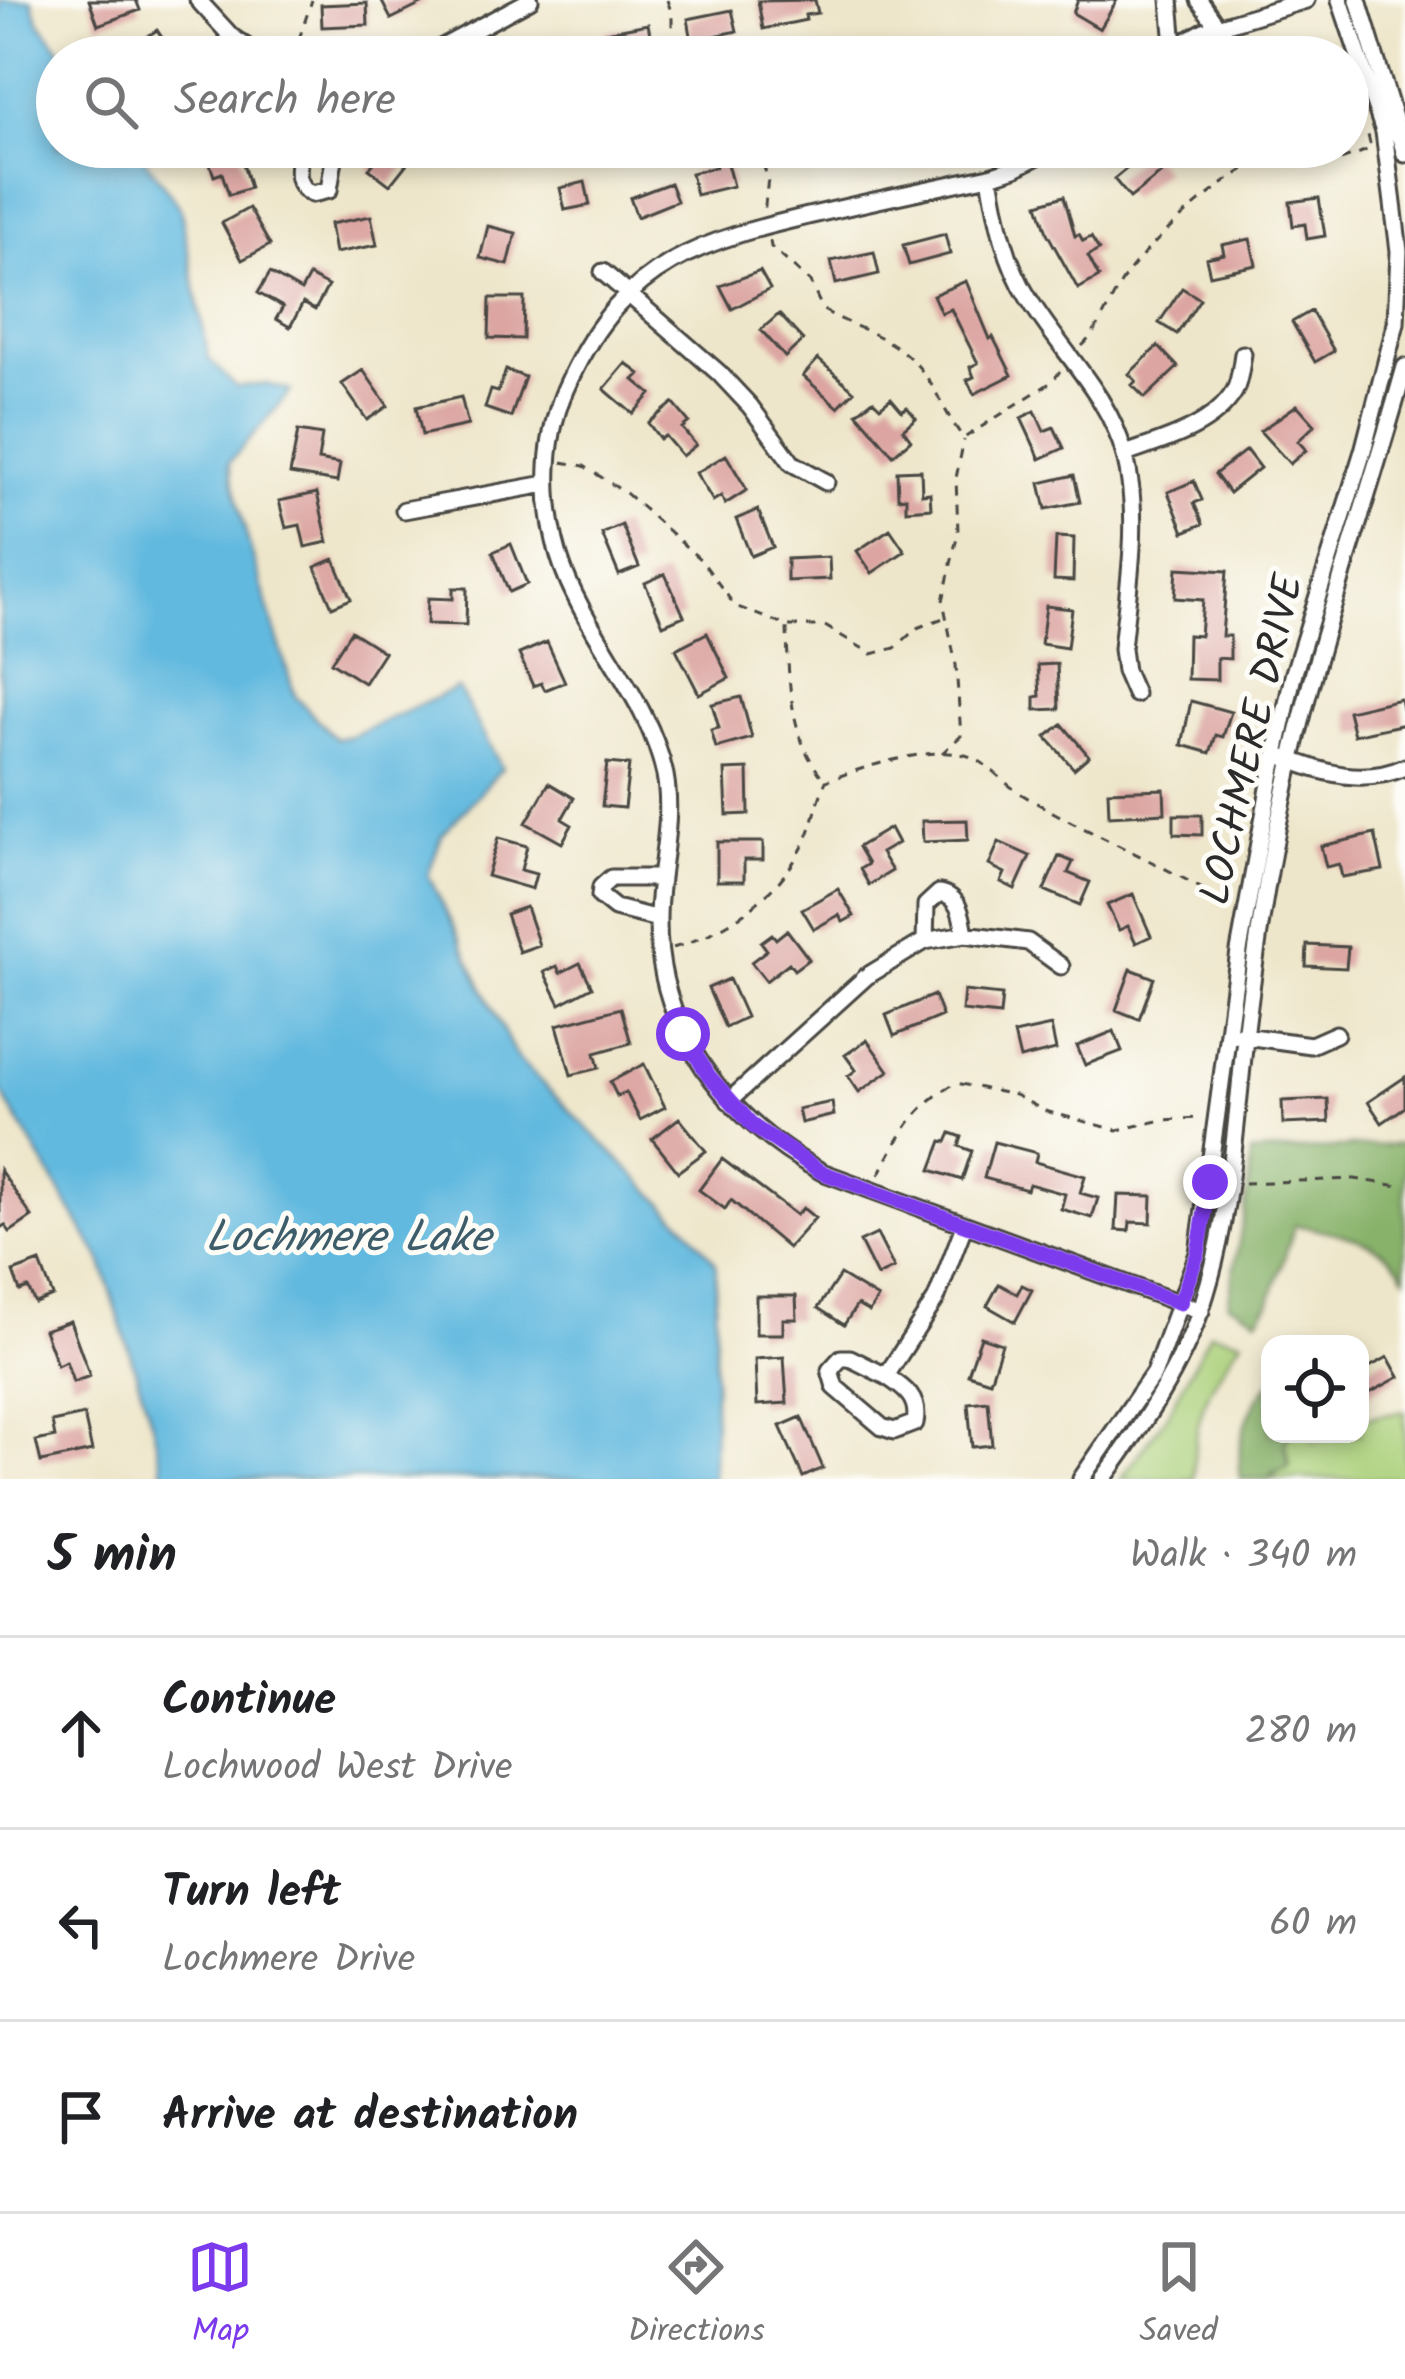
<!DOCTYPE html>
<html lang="en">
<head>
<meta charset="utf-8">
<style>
  body { margin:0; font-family:Kalam,sans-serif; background:#f2f2f2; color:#202124 }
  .controls { position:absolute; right:36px; bottom:36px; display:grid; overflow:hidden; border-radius:24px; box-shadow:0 6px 18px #0003 }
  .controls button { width:108px; height:108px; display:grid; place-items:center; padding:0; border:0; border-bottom:3px solid #e0e0e0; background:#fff; color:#202124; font:60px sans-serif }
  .stop { position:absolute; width:36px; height:36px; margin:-27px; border:9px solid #7c3aed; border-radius:50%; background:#fff }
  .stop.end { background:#7c3aed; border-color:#fff; box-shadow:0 3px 12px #0008 }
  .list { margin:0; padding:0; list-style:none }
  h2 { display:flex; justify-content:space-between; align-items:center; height:156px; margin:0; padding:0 48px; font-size:51px }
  h2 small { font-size:39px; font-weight:400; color:#757577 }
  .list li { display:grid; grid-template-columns:78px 1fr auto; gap:36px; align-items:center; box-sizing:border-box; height:192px; padding:0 48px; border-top:3px solid #e0e0e0 }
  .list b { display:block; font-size:45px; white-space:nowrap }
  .list p { margin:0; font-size:39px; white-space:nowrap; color:#757577 }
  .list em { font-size:39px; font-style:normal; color:#757577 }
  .icon { flex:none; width:66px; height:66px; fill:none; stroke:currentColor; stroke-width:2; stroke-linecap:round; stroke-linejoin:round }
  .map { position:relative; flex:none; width:1405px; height:1479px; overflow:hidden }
  .search { position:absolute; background:#fff; box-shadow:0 6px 18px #0003; left:36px; right:36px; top:36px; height:132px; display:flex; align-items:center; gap:30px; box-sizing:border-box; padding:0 42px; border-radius:66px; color:#757577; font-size:45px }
  .sheet { height:732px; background:#fff }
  nav { display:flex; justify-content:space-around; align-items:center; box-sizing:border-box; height:168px; border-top:3px solid #e0e0e0; background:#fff; font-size:33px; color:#757577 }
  nav a { display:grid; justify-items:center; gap:6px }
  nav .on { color:#7c3aed }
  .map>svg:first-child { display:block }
</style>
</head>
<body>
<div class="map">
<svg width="1405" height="1479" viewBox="0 0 1405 1479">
  <rect width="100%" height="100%" fill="#fdfcf7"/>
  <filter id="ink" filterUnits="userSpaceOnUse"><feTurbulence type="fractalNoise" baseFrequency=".00833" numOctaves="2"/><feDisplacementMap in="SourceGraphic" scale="24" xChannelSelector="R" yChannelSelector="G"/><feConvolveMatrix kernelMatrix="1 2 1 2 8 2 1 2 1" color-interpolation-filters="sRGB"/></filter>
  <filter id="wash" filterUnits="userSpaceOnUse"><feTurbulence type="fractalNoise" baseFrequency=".004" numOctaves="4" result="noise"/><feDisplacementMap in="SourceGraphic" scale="48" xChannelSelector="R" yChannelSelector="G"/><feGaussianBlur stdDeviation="2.7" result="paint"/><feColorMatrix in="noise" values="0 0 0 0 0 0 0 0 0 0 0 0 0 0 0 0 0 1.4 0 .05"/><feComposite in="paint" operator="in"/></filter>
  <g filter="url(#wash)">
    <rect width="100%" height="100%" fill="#eee6ca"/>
    <path fill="#abd07a" stroke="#6b7e52" stroke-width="3" d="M1210 1332 1242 1340C1207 1387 1192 1419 1194 1479H1121L1168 1414Z
      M1405 1411V1479H1268L1290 1463 1285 1442 1290 1434H1310L1313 1442 1360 1434 1362 1419Z"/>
    <path fill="#88b26a" stroke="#5a6e4a" stroke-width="3" d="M1405 1144V1276C1383 1237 1336 1233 1295 1225L1269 1304 1258 1318 1228 1303 1248 1191 1251 1153Z
      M1270 1383V1434H1290L1285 1442 1289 1467 1273 1472 1268 1479H1241C1236 1444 1246 1409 1270 1383Z"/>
    <path fill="#62b9df" stroke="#467285" stroke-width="3" d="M0 0H32L38 20 66 57H57V147H136L180 207 209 359 236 387 267 384 291 391 229 463 247 538 295 696 336 739 351 736 458 688 502 768 442 835 428 875 516 1057 687 1227 716 1263 713 1479H164L153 1427 101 1260 0 1090Z"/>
    <g id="blocks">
      <path fill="#dca5a2" d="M89 0H136L140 10 98 25Z
        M381 0H430L391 19Z
        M815 0 818 13 805 15 806 20 763 29 758 1Z
        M1078 0H1117L1100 29 1073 13Z
        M367 3 368 25 322 27 321 5Z
        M732 10 737 31 692 41 688 19Z
        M648 24 654 54 609 57 605 32Z
        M157 30 175 57H149L139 42Z
        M580 35 588 57H522V55Z
        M238 147 250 188 229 195 222 173 214 176 207 155Z
        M386 147H420L390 185 369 169Z
        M781 147H821L825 164 809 168 807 160 784 165Z
        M1148 151 1164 171 1130 198 1114 179Z
        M724 153 733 186 696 195 691 173 716 167 713 156Z
        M585 182 590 205 565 210 560 188Z
        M670 183 677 201 637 217 630 198Z
        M1064 196 1075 236 1079 234 1083 241 1091 237 1099 250 1088 256 1099 277 1078 289 1047 233 1038 204Z
        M1319 198 1325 236 1307 239 1305 224 1293 226 1290 202Z
        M249 208 270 245 242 260 222 223Z
        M371 216 377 245 335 253 330 224Z
        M488 226 516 233 508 265 480 258Z
        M945 234 950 254 909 265 903 245Z
        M1250 239 1256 265 1210 275 1206 258 1224 254 1222 245Z
        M874 252 879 274 836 284 831 261Z
        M760 271 770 289 732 309 720 286Z
        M270 273 301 291 309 276 328 286 315 310 303 303 290 327 276 319 283 307 258 293Z
        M966 281 990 339 993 337 1012 375 974 394 967 380 974 377 970 367 978 363 951 309 941 313 933 295Z
        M1182 288 1200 299 1177 334 1159 323Z
        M490 298H524L523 339 489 338Z
        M1311 311 1334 351 1315 362 1292 322Z
        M779 314 803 340 785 357 761 330Z
        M1158 346 1178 367 1145 398 1132 385 1136 381 1129 374Z
        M818 359 854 391 838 407 803 376Z
        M626 363 640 374 634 380 651 394 633 414 604 389Z
        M363 370 388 406 367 420 342 384Z
        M506 370 525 377 511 417 485 408 491 390 498 392Z
        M461 397 468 425 422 435 416 407Z
        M891 398 902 411 907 407 916 418 903 429 911 440 893 455 857 413 873 400 880 407Z
        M673 403 689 422 682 428 696 445 682 456 665 436 660 439 648 423Z
        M1297 405 1315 425 1298 441 1306 450 1290 464 1260 431Z
        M1035 411 1044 431 1054 427 1064 448 1040 459 1021 418Z
        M298 431 322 435 318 460 340 464 337 482 290 474Z
        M1246 450 1260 468 1229 493 1215 474Z
        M726 455 747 490 725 504 721 496 713 501 696 473Z
        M921 470 922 494 930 493 931 508 906 510V497L898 498 897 471Z
        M1074 475 1080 502 1046 509 1040 483Z
        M1194 481 1202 500 1194 503 1203 524 1184 532 1168 492Z
        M317 493 328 542 305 547 300 525 286 528 279 501Z
        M758 510 773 547 751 556 736 519Z
        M622 525 639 567 619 575 602 534Z
        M890 529 905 551 872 573 857 551Z
        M1056 537 1074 538 1073 581 1054 580Z
        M511 544 527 584 509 592 493 552Z
        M829 557 830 579 787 581V559Z
        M334 559 351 599 332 607 315 567Z
        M1177 568 1227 571 1222 636H1230V659L1217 658V680L1187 679 1188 635 1200 636 1203 600 1175 598Z
        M665 574 684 616 663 625 645 583Z
        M453 588H467L466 625 427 624 428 598 453 599Z
        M1046 606 1072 609 1067 648 1041 644Z
        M351 631 384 652 364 683 331 662Z
        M707 633 729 678 699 694 676 649Z
        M547 642 565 682 545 690 541 683 533 686 519 654Z
        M1057 664 1059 709 1035 710V697L1040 696 1038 665Z
        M741 697 752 738 716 748 711 730 719 728 712 704Z
        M1400 699 1405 724 1354 735 1348 711Z
        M1191 701 1231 712 1223 737 1216 735 1210 753 1182 745Z
        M1062 724 1089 756 1074 769 1046 737Z
        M607 763 629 765 624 808 602 806Z
        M748 769 749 814 727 815 725 770Z
        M549 783 574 798 562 819 572 825 562 843 526 823Z
        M1164 789 1165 813 1109 816 1108 791Z
        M1174 815H1202V835L1174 834Z
        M967 820 968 840 923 842 922 821Z
        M890 828 898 843 881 853 892 871 869 885 860 869 868 864 858 847Z
        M1375 834 1383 870 1342 877 1339 864 1326 867 1321 846Z
        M498 838 527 846 521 870 536 874 532 889 487 876Z
        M717 842H763V860H744V881H717Z
        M999 842 1030 856 1015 889 1001 882 1005 873 989 865Z
        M1059 856 1073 862 1068 873 1090 882 1080 905 1044 890Z
        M838 889 854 916 843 922 839 915 814 929 802 909Z
        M1133 894 1151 936 1136 943 1128 926 1119 930 1107 905Z
        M526 907 539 945 519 952 506 914Z
        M787 930 809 959 794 970 789 963 766 981 751 962 767 950 761 942 772 934 776 939Z
        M1307 945 1348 947 1346 968 1306 966Z
        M580 963 592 987 560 1004 544 972 557 966 560 973Z
        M1131 969 1154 978 1139 1019 1116 1010Z
        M729 979 746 1017 725 1027 708 988Z
        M964 991 1002 995 1000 1015 962 1011Z
        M934 995 942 1016 894 1036 886 1015Z
        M621 1008 631 1043 595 1053 599 1068 571 1075 557 1025Z
        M1051 1026 1056 1050 1020 1059 1014 1034Z
        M1114 1031 1122 1051 1085 1065 1077 1046Z
        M867 1040 889 1071 859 1092 848 1076 856 1070 845 1055Z
        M644 1064 665 1107 640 1120 626 1092 617 1096 610 1082Z
        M1405 1077V1107L1382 1123 1368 1102Z
        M1328 1099 1329 1122 1283 1124 1282 1101Z
        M832 1102 834 1115 801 1123 798 1109Z
        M679 1118 706 1151 678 1172 652 1139Z
        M951 1133 962 1137 959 1146 972 1151 962 1180 931 1170 942 1141 947 1142Z
        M994 1142 1037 1153 1035 1162 1085 1176 1080 1193 1098 1198 1092 1218 1061 1209 1065 1194 1029 1184 1027 1190 984 1178Z
        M722 1159 796 1215 803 1208 815 1218 788 1248 731 1200 725 1209 699 1190Z
        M0 1170 32 1217 10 1232 5 1225 0 1228Z
        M1118 1195 1152 1196 1151 1223 1130 1222 1129 1231 1116 1230Z
        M877 1234 894 1268 877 1276 860 1242Z
        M40 1262 53 1296 35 1303 28 1288 20 1291 13 1272Z
        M840 1275 878 1298 869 1312 857 1305 844 1325 818 1308Z
        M999 1284 1017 1294 1022 1285 1032 1290 1015 1322 987 1306Z
        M756 1296H796L797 1319H783V1334H756Z
        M70 1321 90 1376 73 1382 66 1361 57 1365 44 1330Z
        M981 1337 1002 1344 990 1381 968 1374Z
        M784 1357 787 1403 757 1405 755 1359Z
        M1388 1357 1399 1377 1364 1396 1360 1372Z
        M988 1401 992 1445 972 1447 968 1403Z
        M84 1415 92 1451 41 1462 36 1441 55 1437 52 1422Z
        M801 1417 823 1468 803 1477 780 1426Z"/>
    </g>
  </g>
  <g filter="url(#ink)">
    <use href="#blocks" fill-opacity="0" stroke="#484743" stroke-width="3"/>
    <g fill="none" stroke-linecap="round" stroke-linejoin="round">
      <g stroke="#484743" stroke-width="21">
        <path id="minor" d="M198 0 232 37 261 57
          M1170 0 1174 46
          M1199 0 1217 26
          M1358 0 1405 154
          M424 57 530 0
          M1158 57 1204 31 1306 0
          M301 147C299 165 292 184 312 194L329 190 336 147
          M1055 147 1015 168 990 176C933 188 877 200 821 213 703 240 625 261 570 379 543 434 542 498 559 556 583 634 648 694 665 775 674 824 658 871 658 919 657 1031 727 1120 822 1172L1201 1311
          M990 176C997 219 1005 261 1029 299 1061 352 1109 394 1125 456 1141 518 1128 586 1122 649L1125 671 1135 694
          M603 272 719 373 750 406 792 463 826 482
          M1125 454C1162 441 1212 428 1234 392 1240 382 1241 365 1243 354
          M404 510 546 484
          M1284 757C1323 774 1365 785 1405 767
          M658 919 615 908 600 896 601 887 611 878H661
          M925 941 926 905 939 893C960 896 962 917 965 934
          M1237 1035 1311 1045 1336 1034
          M729 1101 867 976 925 941 965 934 1028 942 1061 966
          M886 1376C904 1388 920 1398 915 1423L894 1431 882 1427 835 1387 830 1370 841 1358H850L886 1376 936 1299 964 1226
          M1081 1479 1154 1373 1198 1253 1239 951 1272 772 1293 676 1363 451 1396 323 1399 251 1384 132 1340 0
          M1103 1479C1141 1428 1182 1367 1202 1306 1231 1218 1235 1128 1245 1038 1255 950 1269 863 1288 777 1318 638 1367 504 1405 367"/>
      </g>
      <path stroke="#484743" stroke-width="3" stroke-dasharray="9 9" stroke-linecap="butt" d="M667 0 672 14V57
        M293 57 312 0
        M756 147 768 178 764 214
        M770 241 771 247 810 282 823 310C854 328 891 336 916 364 936 385 945 416 964 438L1053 381 1060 371
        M1082 346C1100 329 1108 304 1121 283 1141 250 1218 181 1253 165 1273 156 1296 164 1317 164 1336 163 1354 156 1371 148L1368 135
        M562 462 584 466 627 494 701 560 735 606 787 626C788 677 789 739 824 779
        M789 626H825L872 654 895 648 917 628 946 617
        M942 753 961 736 956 665 943 601 958 532 956 478 964 440
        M673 948C728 931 778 896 804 844 814 824 817 801 826 781 861 768 935 743 971 757 989 764 1005 785 1023 795 1089 835 1162 862 1227 904
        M879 1175C899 1136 916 1104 956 1083L1015 1095 1045 1111 1117 1130 1163 1120 1199 1118
        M1244 1183 1355 1179 1405 1187"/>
      <use href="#minor" stroke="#fff" stroke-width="15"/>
    </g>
  </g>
  <g fill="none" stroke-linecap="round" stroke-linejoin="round" filter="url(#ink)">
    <path stroke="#7c3aed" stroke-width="15" d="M683 1034 709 1076 753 1126 821 1172 1180 1303 1198 1253 1210 1182"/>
  </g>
  <g text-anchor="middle" stroke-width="10" stroke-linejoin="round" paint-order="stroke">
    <g font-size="42" fill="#2b2b2b" stroke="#fdfcf7">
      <text transform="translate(1250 739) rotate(-77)" y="15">LOCHMERE DRIVE</text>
    </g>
    <g font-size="45" font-style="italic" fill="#3e5d6a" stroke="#fdfcf7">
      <text x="348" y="1251">Lochmere Lake</text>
    </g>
  </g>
</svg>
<div class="controls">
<button><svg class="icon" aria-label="locate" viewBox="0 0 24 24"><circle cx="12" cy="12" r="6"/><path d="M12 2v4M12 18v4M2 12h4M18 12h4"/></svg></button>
</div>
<div class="stop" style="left:683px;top:1034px"></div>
<div class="stop end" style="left:1210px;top:1182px"></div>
<div class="search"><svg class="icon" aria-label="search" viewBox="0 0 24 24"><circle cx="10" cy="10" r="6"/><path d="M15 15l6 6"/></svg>Search here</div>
</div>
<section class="sheet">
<h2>5 min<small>Walk · 340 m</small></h2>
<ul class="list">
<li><svg class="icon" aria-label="ahead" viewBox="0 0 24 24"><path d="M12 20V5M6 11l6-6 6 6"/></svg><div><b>Continue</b><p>Lochwood West Drive</p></div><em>280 m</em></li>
<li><svg class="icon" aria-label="left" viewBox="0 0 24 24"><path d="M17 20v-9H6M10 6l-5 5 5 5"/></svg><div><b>Turn left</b><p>Lochmere Drive</p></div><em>60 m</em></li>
<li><svg class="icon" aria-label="arrive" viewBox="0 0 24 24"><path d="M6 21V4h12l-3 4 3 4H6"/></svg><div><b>Arrive at destination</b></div></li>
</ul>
</section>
<nav>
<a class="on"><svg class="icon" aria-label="map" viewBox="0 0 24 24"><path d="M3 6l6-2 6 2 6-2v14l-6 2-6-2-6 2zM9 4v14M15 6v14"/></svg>Map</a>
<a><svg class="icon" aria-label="directions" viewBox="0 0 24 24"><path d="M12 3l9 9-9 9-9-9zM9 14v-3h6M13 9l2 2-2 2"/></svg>Directions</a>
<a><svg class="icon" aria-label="saved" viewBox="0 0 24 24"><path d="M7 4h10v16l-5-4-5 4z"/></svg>Saved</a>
</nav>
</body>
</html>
